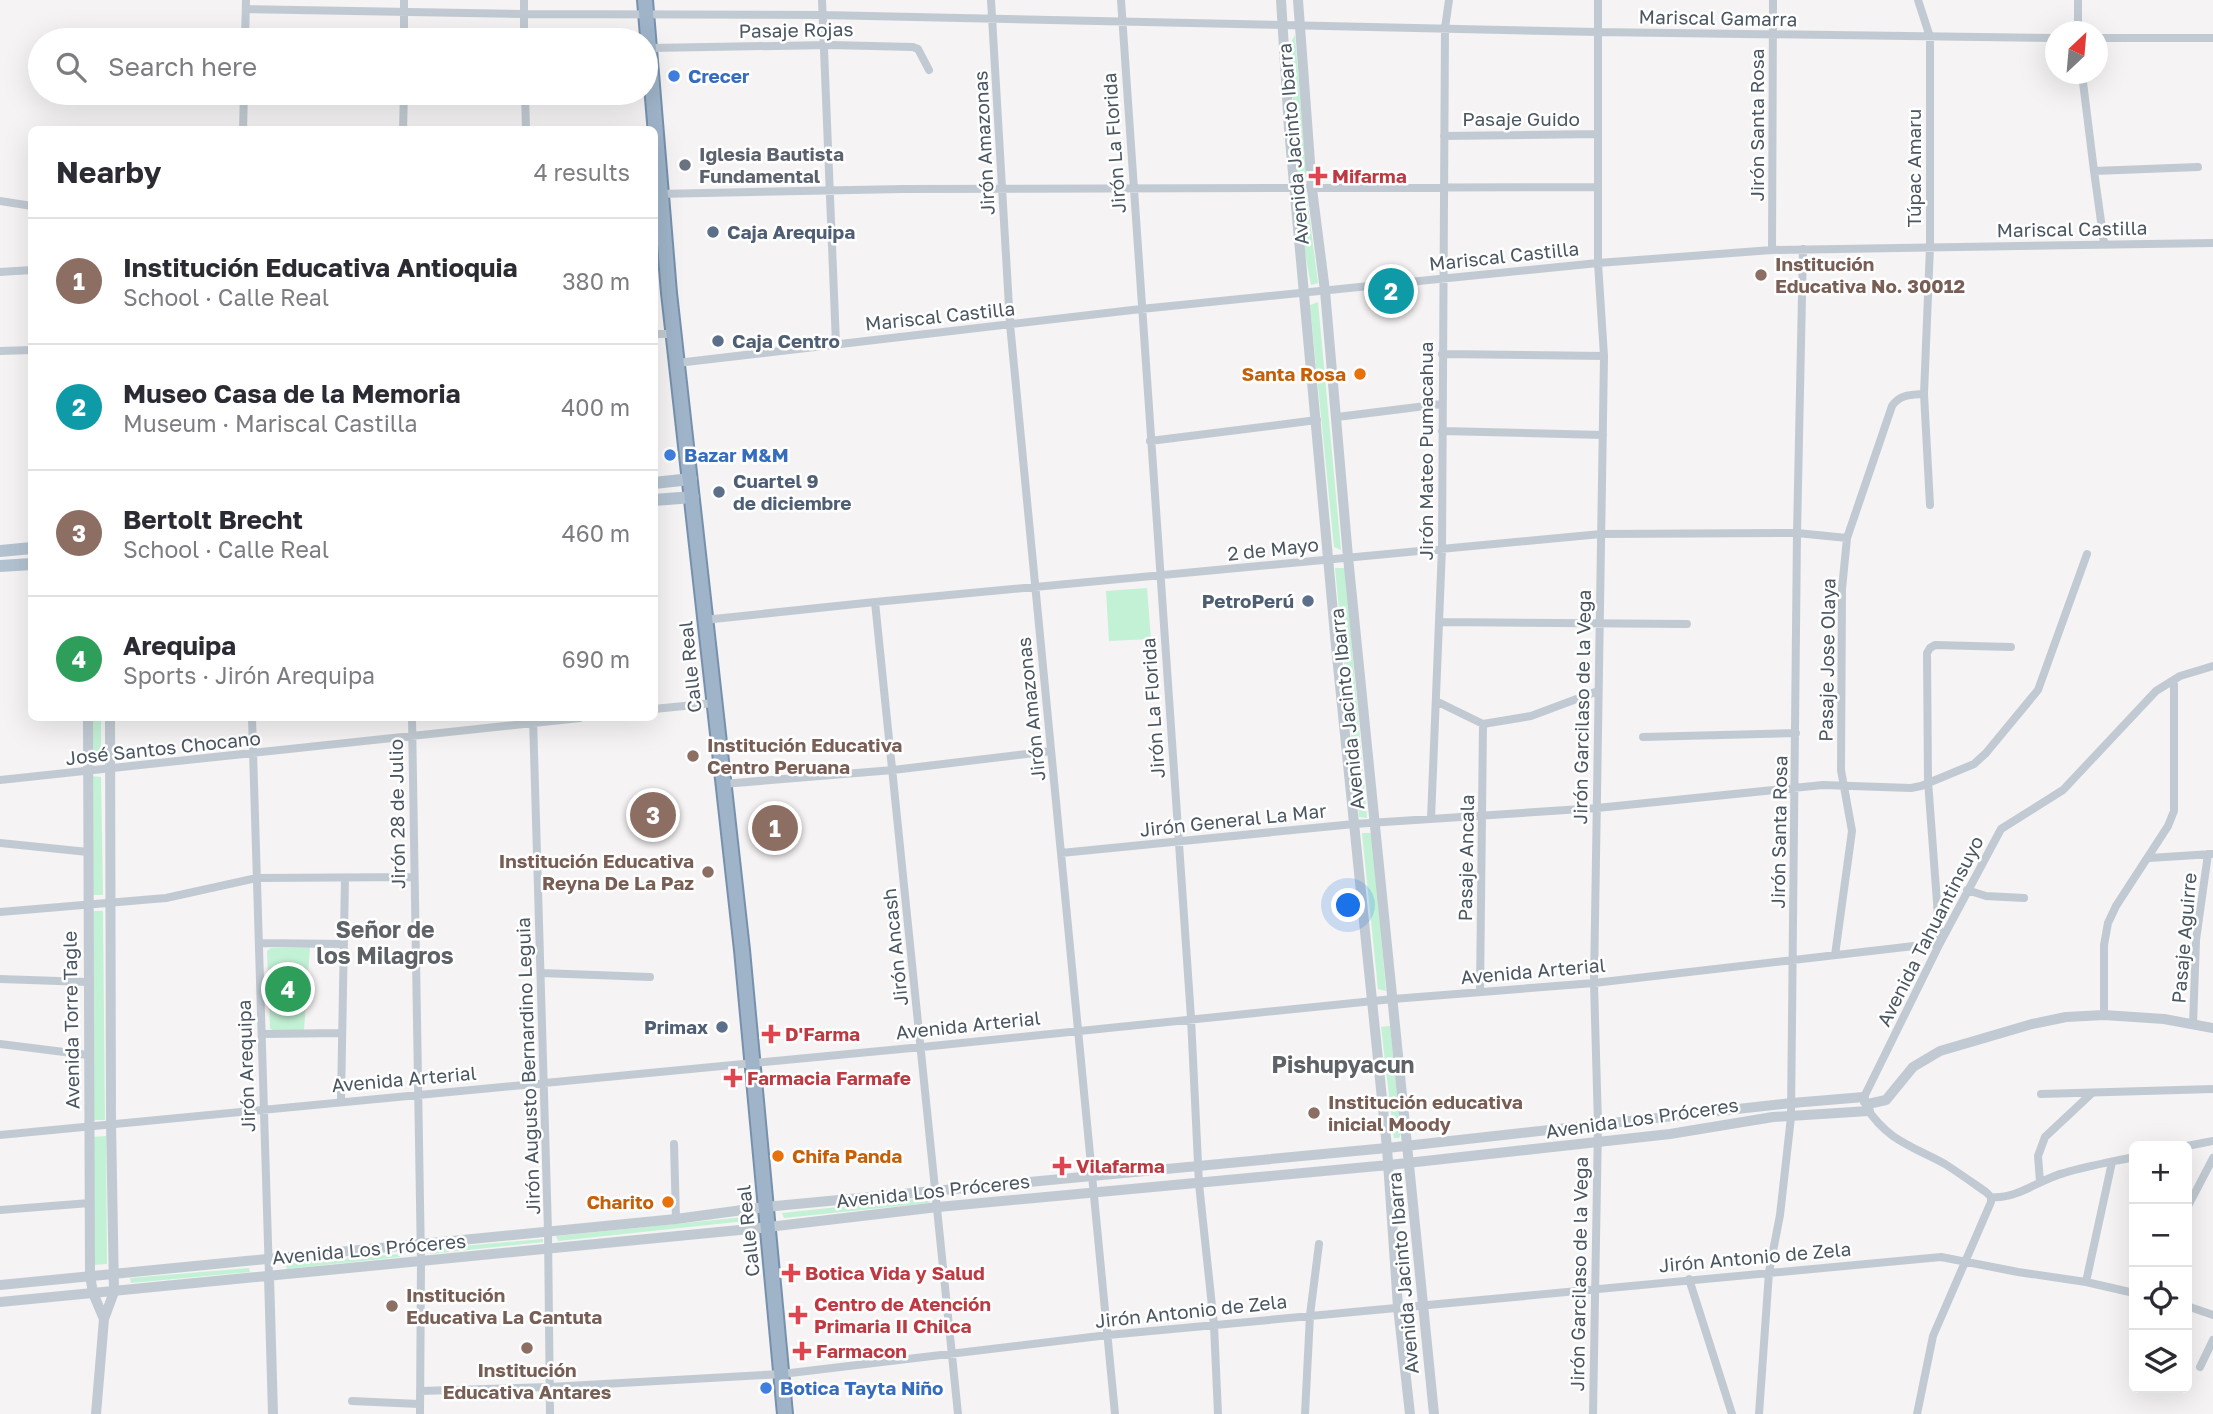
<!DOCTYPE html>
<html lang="en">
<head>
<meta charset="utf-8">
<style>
  body { margin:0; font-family:"Golos Text",sans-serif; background:#f2f2f3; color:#2b2b33 }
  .controls { position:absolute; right:21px; bottom:21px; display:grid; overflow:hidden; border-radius:10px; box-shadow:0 7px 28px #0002 }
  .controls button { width:63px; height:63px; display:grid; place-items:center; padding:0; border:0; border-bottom:2px solid #e1e1e2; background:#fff; color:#2b2b33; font:35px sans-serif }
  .compass { position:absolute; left:2045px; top:21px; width:63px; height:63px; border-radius:50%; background:#fff; box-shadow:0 7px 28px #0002; rotate:26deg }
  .you { position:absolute; left:1349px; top:906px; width:24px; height:24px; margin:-18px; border:5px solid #fff; border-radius:50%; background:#1a73e8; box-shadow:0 0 0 10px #1a73e833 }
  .badge { display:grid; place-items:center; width:46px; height:46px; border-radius:50%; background:#1a73e8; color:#fff; font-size:23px; font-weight:700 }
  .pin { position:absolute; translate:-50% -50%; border:4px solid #fff; box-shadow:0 2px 7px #0006 }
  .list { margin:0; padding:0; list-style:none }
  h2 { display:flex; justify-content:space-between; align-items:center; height:91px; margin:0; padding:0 28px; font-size:30px }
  h2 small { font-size:23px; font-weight:400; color:#7c7c81 }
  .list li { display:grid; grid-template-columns:46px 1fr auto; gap:21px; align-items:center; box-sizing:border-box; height:126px; padding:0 28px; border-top:2px solid #e1e1e2 }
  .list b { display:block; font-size:26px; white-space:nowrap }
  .list p { margin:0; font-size:23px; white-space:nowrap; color:#7c7c81 }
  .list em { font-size:23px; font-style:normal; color:#7c7c81 }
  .icon { flex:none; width:38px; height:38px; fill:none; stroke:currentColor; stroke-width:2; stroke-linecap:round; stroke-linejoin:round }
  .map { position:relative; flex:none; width:2213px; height:1414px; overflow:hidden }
  .search { position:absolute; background:#fff; box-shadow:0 7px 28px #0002; left:28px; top:28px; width:630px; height:77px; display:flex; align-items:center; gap:18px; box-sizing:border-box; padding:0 24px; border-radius:38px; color:#7c7c81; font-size:26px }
  .panel { position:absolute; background:#fff; box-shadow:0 7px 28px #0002; left:28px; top:126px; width:630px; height:595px; border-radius:10px }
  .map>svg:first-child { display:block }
</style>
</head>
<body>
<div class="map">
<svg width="2213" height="1414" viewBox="0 0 2213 1414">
  <rect width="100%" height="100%" fill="#f5f3f3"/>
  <path fill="#c3f1d5" d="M1295 35 1307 180 1299 181 1288 47Z
    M1298 196 1307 197 1318 283 1311 285 1304 248Z
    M1318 302 1341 550 1334 547 1310 305Z
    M1335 568H1345L1367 818 1359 817Z
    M1147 588 1151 639 1109 641 1106 591Z
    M91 718H101V759L91 761Z
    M91 776 101 777 103 895H90Z
    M1362 833H1372L1386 991 1378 989Z
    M90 911H103L105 1120H92Z
    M310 947 304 1030H272L270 1028 267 951 271 948Z
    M1390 1026 1401 1134 1399 1138H1394L1381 1027Z
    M106 1136 107 1264 94 1265 92 1137Z
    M925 1198 930 1203 784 1218 782 1213Z
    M754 1216 755 1220 558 1241 556 1236Z
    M543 1239V1242L430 1254 428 1249Z
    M399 1254 400 1257 287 1269 285 1264Z
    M249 1268 250 1272 131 1283 130 1278Z"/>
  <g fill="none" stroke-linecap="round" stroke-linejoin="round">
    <g stroke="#7690ad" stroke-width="18">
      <path id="trunk" d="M645 0 669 293 742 950 785 1414"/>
    </g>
    <path stroke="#c1cad2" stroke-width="8" d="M524 0V40
      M822 0 836 344
      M991 0 1010 324 1115 1414
      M1121 0 1191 1018 1199 1184 1214 1325 1218 1414
      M1918 0 1930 37V246L1924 394 1930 505
      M246 9 524 14 822 15 1597 32 2056 38
      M2078 32V0
      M2098 38H2213
      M245 40 246 0
      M404 40V0
      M650 48 830 45 913 47 918 49 929 70
      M2082 74 2094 171
      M525 93 526 130
      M243 130 244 93
      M403 130 404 93
      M1444 136 1598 134
      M657 194 903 189 1598 187
      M0 201 32 206
      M2104 243 2094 171 2198 167
      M1772 250 1773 0
      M0 272 32 270
      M654 334H673
      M0 351 32 350
      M1442 354 1604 356
      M677 363 1141 309 1598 263 1772 250 2213 243
      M1337 417 1442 404
      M1442 431 1603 435
      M1150 441 1317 420
      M875 602 958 1414
      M704 620 875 602 1601 534 1797 533 1847 538
      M1439 622 1687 624
      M1436 701 1483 724 1531 716 1598 691
      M654 709 714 703
      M252 718 269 1276
      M412 718 421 1262 420 1414
      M533 718 548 1231 550 1414
      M1643 737 1796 733
      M0 780 580 718
      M723 784 893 770 1051 751
      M1431 819 1442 548 1445 28 1449 0
      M0 843 88 852
      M1061 853 1354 824 1597 808 1823 785 1911 788 1921 786 1974 764 1986 753 2038 690 2087 554
      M2149 858 2212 854
      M1967 890 1986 896 2024 898
      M0 912 166 898 257 878 414 877
      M259 943 343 944
      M1835 955 1852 831 1841 770 1842 589 1847 538 1892 406C1900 394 1911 395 1924 394
      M541 973 650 977
      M0 979 87 982
      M1480 992 1483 724
      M2104 1015V945L2108 923 2116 906 2168 826 2174 811V680
      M2193 1025 2196 940 2208 854
      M262 1034 342 1033
      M0 1044 88 1055
      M2041 1094 2213 1089
      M341 1101 345 878
      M1864 1102V1097L1940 943 2001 829 2063 790 2156 691 2180 676 2213 666
      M1866 1107C1888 1141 1912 1146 1945 1164 1959 1173 1973 1183 1986 1192L1991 1197V1202L1933 1336 1917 1414
      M0 1135 922 1047 1393 999 1594 983 1940 943 1928 781 1927 653 1930 648 1935 645 2011 647
      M674 1144 676 1219
      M2187 1146 2213 1141
      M2040 1182 2038 1156 2045 1137 2092 1093
      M1991 1197C2016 1200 2040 1179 2064 1173 2087 1166 2111 1162 2134 1157
      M2187 1208 2213 1158
      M0 1210 90 1203
      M1689 1279 1732 1414
      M2086 1282 2112 1162
      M2187 1306 2213 1315
      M2200 1367 2213 1340
      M420 1391 550 1387 782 1374 1108 1335 1941 1257 2018 1272 2086 1282 2134 1293
      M352 1401 419 1404
      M1305 1414 1310 1315 1319 1244
      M1593 1414 1598 1125 1594 983 1604 356 1598 263V0
      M1759 1414 1769 1272 1780 1215 1791 1117 1797 533 1803 249"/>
    <path stroke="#c1cad2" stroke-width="10" d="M1281 0 1289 129 1336 646 1387 1148 1398 1307 1410 1414
      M1298 0 1312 189 1325 291 1348 557 1434 1414
      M88 718 90 1275 93 1293 104 1319
      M1868 1104 1886 1100 1913 1067 1940 1051 2032 1024 2066 1017 2104 1015 2164 1019 2213 1028
      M269 1276 273 1414
      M0 1285 676 1219 765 1207 1387 1148 1792 1103 1864 1097
      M0 1302 760 1228 938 1207 1389 1165 1670 1134 1773 1117 1869 1111
      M96 1414 104 1319 114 1292 111 1123 110 718"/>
    <path stroke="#b3c2d1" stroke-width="12" d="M654 483 691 479
      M654 500 693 497
      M0 551 32 548
      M0 566 32 564"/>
    <use href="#trunk" stroke="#9fb4c9" stroke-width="14"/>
  </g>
  <g fill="#3f7fe0" stroke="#fff" stroke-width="2.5">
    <circle cx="674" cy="76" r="7"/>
    <circle cx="670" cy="455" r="7"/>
    <circle cx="766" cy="1388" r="7"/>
  </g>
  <circle fill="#6b7280" stroke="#fff" stroke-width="2.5" cx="685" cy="165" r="7"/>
  <g fill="#e0444e" stroke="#fff" stroke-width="2.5">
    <path d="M1314.5 165.5h7v7h7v7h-7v7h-7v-7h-7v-7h7z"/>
    <path d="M767.5 1023.5h7v7h7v7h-7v7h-7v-7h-7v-7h7z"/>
    <path d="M729.5 1067.5h7v7h7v7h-7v7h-7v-7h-7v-7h7z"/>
    <path d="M1058.5 1155.5h7v7h7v7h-7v7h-7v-7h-7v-7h7z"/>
    <path d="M787.5 1262.5h7v7h7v7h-7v7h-7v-7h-7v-7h7z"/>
    <path d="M794.5 1304.5h7v7h7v7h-7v7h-7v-7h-7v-7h7z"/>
    <path d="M798.5 1340.5h7v7h7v7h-7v7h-7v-7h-7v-7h7z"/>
  </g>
  <g fill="#5c6f8a" stroke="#fff" stroke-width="2.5">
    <circle cx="713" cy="232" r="7"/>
    <circle cx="718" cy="341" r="7"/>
    <circle cx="719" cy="492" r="7"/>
    <circle cx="1308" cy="601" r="7"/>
    <circle cx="722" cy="1027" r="7"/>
  </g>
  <g fill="#8d6e63" stroke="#fff" stroke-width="2.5">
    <circle cx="1761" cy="275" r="7"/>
    <circle cx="693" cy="756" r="7"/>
    <circle cx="708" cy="872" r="7"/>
    <circle cx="1314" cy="1113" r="7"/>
    <circle cx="392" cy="1306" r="7"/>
    <circle cx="527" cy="1348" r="7"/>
  </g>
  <g fill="#e8710a" stroke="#fff" stroke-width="2.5">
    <circle cx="1360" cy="374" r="7"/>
    <circle cx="778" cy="1156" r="7"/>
    <circle cx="668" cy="1202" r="7"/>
  </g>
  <g text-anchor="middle" stroke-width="5" stroke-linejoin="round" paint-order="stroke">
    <g font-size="19" fill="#4a5661" stroke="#fff">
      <text transform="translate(1718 18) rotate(1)" y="7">Mariscal Gamarra</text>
      <text transform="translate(796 30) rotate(-1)" y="7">Pasaje Rojas</text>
      <text x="1521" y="126">Pasaje Guido</text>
      <text transform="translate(1757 125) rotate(-90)" y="7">Jirón Santa Rosa</text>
      <text transform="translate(984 143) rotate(-93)" y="7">Jirón Amazonas</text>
      <text transform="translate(1114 143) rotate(-94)" y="7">Jirón La Florida</text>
      <text transform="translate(1293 144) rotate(-95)" y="7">Avenida Jacinto Ibarra</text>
      <text transform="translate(1914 168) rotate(-90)" y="7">Túpac Amaru</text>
      <text transform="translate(2072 229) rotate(-1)" y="7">Mariscal Castilla</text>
      <text transform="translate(1504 256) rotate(-6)" y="7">Mariscal Castilla</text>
      <text transform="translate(940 316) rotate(-6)" y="7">Mariscal Castilla</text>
      <text transform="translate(1426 451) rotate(-90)" y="7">Jirón Mateo Pumacahua</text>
      <text transform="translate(1273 549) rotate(-6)" y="7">2 de Mayo</text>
      <text transform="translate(1827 660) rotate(-89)" y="7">Pasaje Jose Olaya</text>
      <text transform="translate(690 667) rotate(-96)" y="7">Calle Real</text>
      <text transform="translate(1582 707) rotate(-89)" y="7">Jirón Garcilaso de la Vega</text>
      <text transform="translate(1153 708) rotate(-94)" y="7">Jirón La Florida</text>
      <text transform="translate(1031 709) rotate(-96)" y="7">Jirón Amazonas</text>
      <text transform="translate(1347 709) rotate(-96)" y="7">Avenida Jacinto Ibarra</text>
      <text transform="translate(163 748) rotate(-6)" y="7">José Santos Chocano</text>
      <text transform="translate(397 814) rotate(-91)" y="7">Jirón 28 de Julio</text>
      <text transform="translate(1233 820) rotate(-6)" y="7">Jirón General La Mar</text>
      <text transform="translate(1779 832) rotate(-89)" y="7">Jirón Santa Rosa</text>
      <text transform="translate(1466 858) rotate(-89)" y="7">Pasaje Ancala</text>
      <text transform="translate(1930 931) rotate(-63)" y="7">Avenida Tahuantinsuyo</text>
      <text transform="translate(2184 938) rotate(-85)" y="7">Pasaje Aguirre</text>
      <text transform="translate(895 947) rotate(-96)" y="7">Jirón Ancash</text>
      <text transform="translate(1533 971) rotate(-5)" y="7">Avenida Arterial</text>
      <text transform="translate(71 1020) rotate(-91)" y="7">Avenida Torre Tagle</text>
      <text transform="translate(968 1025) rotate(-6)" y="7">Avenida Arterial</text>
      <text transform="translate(246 1066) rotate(-92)" y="7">Jirón Arequipa</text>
      <text transform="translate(528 1066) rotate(-92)" y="7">Jirón Augusto Bernardino Leguia</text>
      <text transform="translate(404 1079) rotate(-5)" y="7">Avenida Arterial</text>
      <text transform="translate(1642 1118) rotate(-8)" y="7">Avenida Los Próceres</text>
      <text transform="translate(933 1191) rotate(-6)" y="7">Avenida Los Próceres</text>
      <text transform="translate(748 1231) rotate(-96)" y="7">Calle Real</text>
      <text transform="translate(369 1249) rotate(-5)" y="7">Avenida Los Próceres</text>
      <text transform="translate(1755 1257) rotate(-5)" y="7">Jirón Antonio de Zela</text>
      <text transform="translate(1403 1273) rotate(-95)" y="7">Avenida Jacinto Ibarra</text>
      <text transform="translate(1579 1274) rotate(-89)" y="7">Jirón Garcilaso de la Vega</text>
      <text transform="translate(1191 1311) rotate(-6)" y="7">Jirón Antonio de Zela</text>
    </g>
    <g font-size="19" font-weight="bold" fill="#366cbe" stroke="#fff" text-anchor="start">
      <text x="688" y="83">Crecer</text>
      <text x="684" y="462">Bazar M&amp;M</text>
      <text x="780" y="1395">Botica Tayta Niño</text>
    </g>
    <g font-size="19" font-weight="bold" fill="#5b616d" stroke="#fff" text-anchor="start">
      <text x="699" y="161">Iglesia Bautista<tspan x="699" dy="22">Fundamental</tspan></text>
    </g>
    <g font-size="19" font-weight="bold" fill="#be3a42" stroke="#fff" text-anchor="start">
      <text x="1332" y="183">Mifarma</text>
      <text x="785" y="1041">D'Farma</text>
      <text x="747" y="1085">Farmacia Farmafe</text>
      <text x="1076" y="1173">Vilafarma</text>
      <text x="805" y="1280">Botica Vida y Salud</text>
      <text x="814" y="1311">Centro de Atención<tspan x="814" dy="22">Primaria II Chilca</tspan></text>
      <text x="816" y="1358">Farmacon</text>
    </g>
    <g font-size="19" font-weight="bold" fill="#4e5e75" stroke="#fff" text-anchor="start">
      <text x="727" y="239">Caja Arequipa</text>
      <text x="732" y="348">Caja Centro</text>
      <text x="733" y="488">Cuartel 9<tspan x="733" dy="22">de diciembre</tspan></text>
      <text x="1294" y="608" text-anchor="end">PetroPerú</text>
      <text x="708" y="1034" text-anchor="end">Primax</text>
    </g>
    <g font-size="19" font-weight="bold" fill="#785e54" stroke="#fff" text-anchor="start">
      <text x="1775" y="271">Institución<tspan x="1775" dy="22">Educativa No. 30012</tspan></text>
      <text x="707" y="752">Institución Educativa<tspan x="707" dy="22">Centro Peruana</tspan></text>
      <text x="694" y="868" text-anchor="end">Institución Educativa<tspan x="694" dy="22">Reyna De La Paz</tspan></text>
      <text x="1328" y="1109">Institución educativa<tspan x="1328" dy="22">inicial Moody</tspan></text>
      <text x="406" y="1302">Institución<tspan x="406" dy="22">Educativa La Cantuta</tspan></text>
      <text x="527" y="1377" text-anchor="middle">Institución<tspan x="527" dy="22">Educativa Antares</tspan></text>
    </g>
    <g font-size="19" font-weight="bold" fill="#c56008" stroke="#fff" text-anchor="end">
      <text x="1346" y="381">Santa Rosa</text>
      <text x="792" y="1163" text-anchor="start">Chifa Panda</text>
      <text x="654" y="1209">Charito</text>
    </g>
    <g font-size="23" font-weight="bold" fill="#5f6368" stroke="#fff">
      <text x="385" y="938">Señor de<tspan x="385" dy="26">los Milagros</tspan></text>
      <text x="1343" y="1073">Pishupyacun</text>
    </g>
  </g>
</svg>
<div class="controls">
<button>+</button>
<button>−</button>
<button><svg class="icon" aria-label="locate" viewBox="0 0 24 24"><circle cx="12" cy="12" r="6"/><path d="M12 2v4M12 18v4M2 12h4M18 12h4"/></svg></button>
<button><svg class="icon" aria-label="layers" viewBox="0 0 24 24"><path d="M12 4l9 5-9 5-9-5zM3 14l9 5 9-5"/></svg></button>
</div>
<svg class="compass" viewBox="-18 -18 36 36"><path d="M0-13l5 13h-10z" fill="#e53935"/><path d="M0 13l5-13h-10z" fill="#7c7c81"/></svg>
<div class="you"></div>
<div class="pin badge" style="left:775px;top:828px;background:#8d6e63">1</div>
<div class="pin badge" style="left:1391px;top:291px;background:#0f9aa8">2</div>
<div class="pin badge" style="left:653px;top:815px;background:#8d6e63">3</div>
<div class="pin badge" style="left:288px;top:989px;background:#2e9e5b">4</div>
<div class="search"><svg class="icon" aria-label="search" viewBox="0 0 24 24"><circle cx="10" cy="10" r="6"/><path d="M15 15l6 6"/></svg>Search here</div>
<section class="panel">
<h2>Nearby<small>4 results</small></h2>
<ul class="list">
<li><span class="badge" style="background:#8d6e63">1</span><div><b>Institución Educativa Antioquia</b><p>School · Calle Real</p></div><em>380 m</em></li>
<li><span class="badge" style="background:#0f9aa8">2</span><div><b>Museo Casa de la Memoria</b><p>Museum · Mariscal Castilla</p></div><em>400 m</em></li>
<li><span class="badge" style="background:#8d6e63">3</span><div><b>Bertolt Brecht</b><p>School · Calle Real</p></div><em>460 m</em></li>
<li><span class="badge" style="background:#2e9e5b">4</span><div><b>Arequipa</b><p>Sports · Jirón Arequipa</p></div><em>690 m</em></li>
</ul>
</section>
</div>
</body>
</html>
